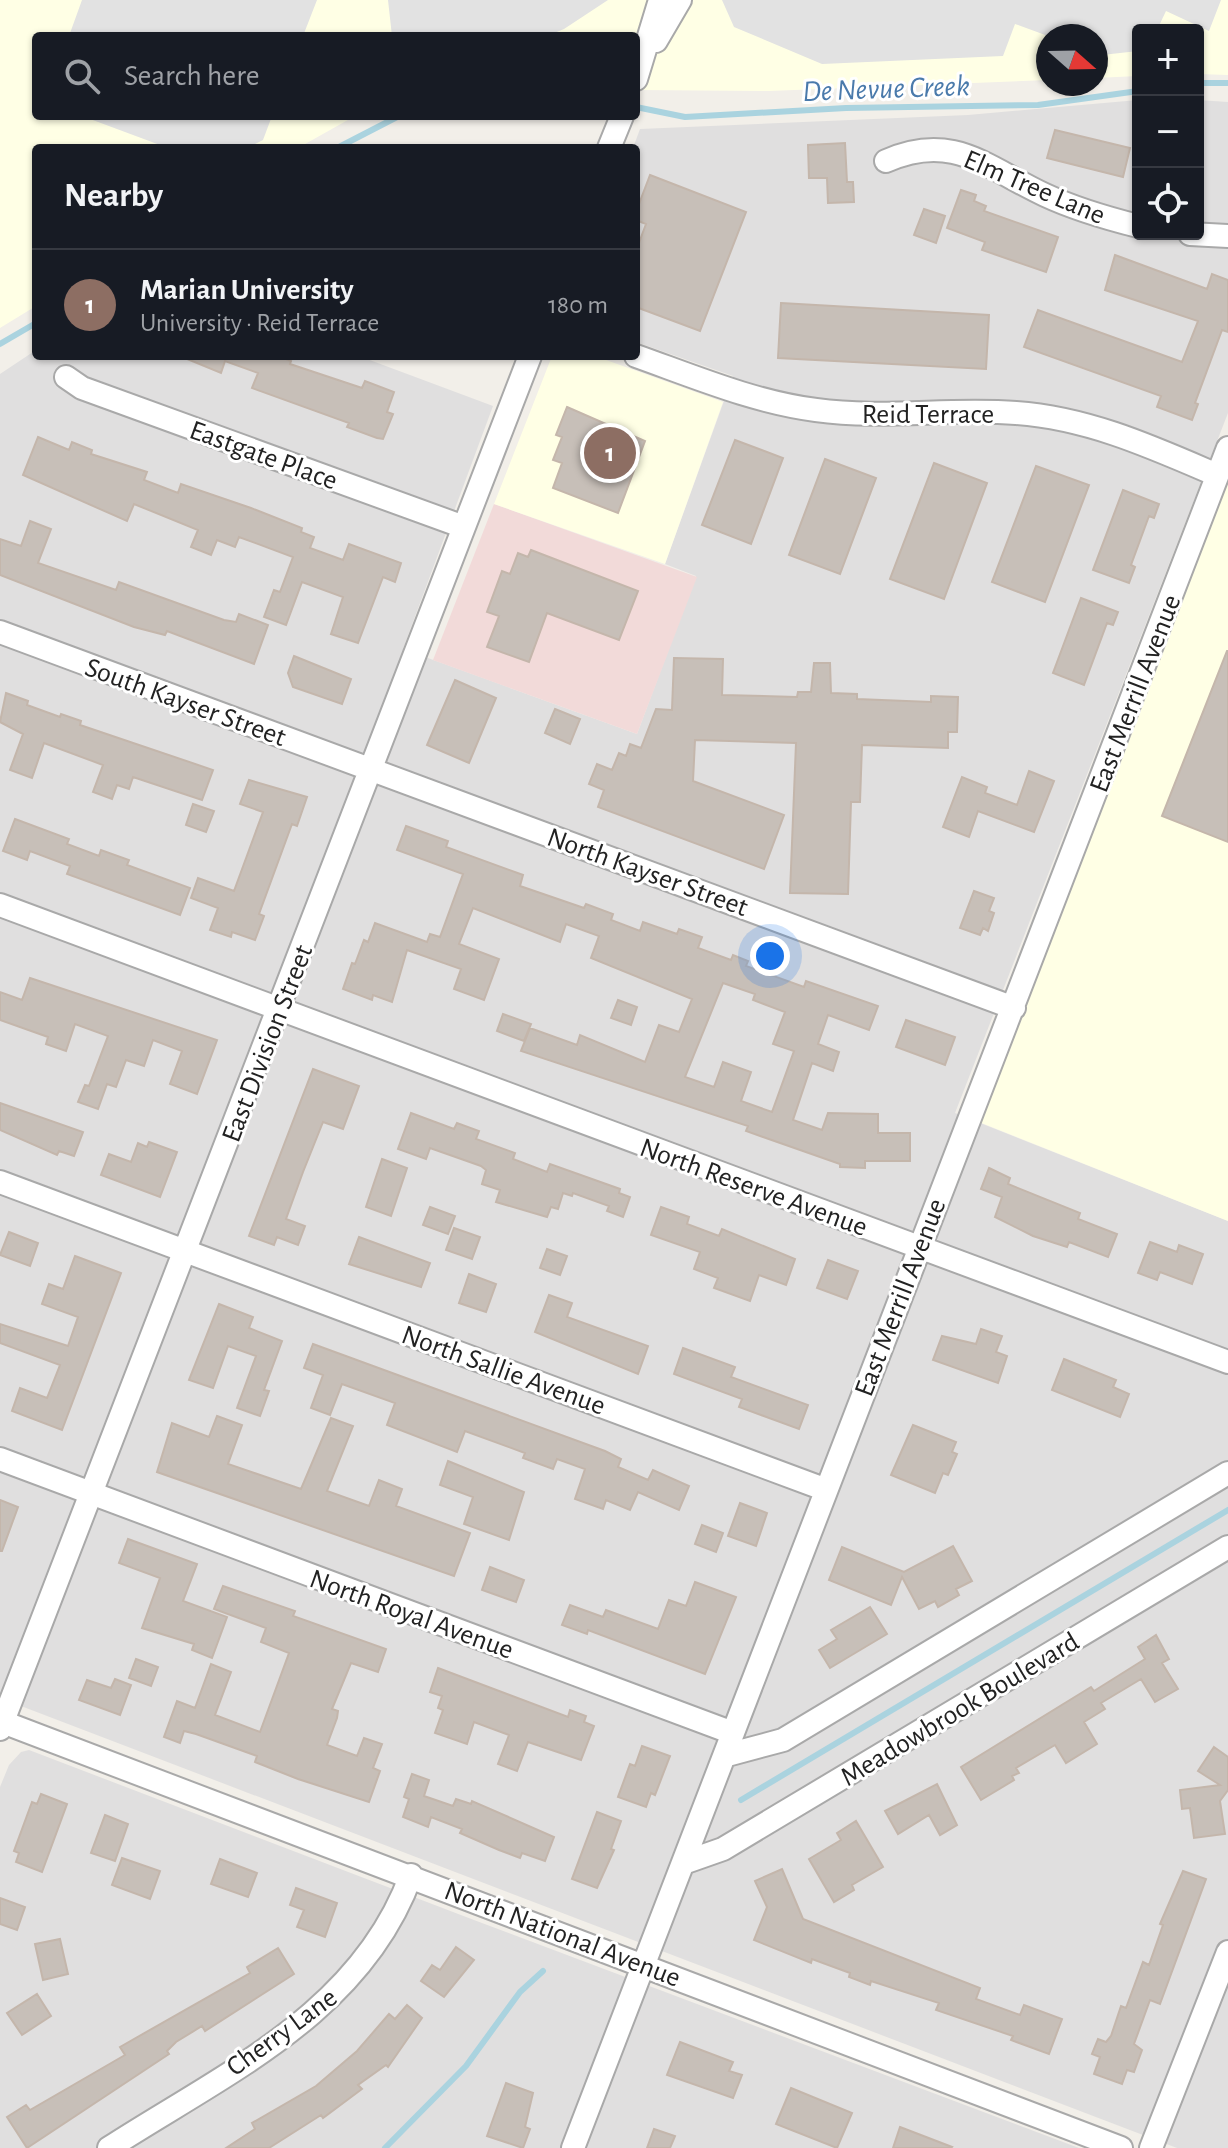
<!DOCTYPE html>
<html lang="en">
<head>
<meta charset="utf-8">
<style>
  body { margin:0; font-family:"Alegreya Sans",sans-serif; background:#242831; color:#f1f3f6 }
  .controls { position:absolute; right:24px; top:24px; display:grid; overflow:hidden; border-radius:8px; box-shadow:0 2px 6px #0004 }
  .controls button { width:72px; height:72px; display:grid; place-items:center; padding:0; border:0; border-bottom:2px solid #363941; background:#171b24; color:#f1f3f6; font:40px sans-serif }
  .compass { position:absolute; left:1036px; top:24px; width:72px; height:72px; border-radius:50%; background:#171b24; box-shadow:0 2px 6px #0004; rotate:110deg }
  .you { position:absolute; left:770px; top:956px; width:28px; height:28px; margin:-20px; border:6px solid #fff; border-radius:50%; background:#1a73e8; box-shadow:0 0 0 12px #1a73e833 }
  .badge { display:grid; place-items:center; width:52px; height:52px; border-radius:50%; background:#d40000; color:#fff; font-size:26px; font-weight:700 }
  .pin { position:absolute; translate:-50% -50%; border:4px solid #fff; box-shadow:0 2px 8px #0006 }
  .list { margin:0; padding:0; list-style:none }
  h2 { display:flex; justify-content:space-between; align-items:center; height:104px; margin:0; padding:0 32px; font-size:34px }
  h2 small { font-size:26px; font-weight:400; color:#9ea1a6 }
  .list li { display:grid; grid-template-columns:52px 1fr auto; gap:24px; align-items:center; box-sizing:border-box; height:112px; padding:0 32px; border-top:2px solid #363941 }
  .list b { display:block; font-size:30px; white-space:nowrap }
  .list p { margin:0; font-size:26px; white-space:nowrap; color:#9ea1a6 }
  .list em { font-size:26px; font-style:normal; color:#9ea1a6 }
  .icon { flex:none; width:44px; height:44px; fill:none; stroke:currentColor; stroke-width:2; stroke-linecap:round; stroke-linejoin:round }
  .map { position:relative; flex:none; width:1228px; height:2148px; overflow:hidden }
  .search { position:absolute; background:#171b24; box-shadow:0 2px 6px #0004; left:32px; top:32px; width:608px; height:88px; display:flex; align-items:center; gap:20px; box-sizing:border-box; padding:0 28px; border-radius:8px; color:#9ea1a6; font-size:30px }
  .panel { position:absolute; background:#171b24; box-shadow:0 2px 6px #0004; left:32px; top:144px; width:608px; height:216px; border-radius:8px }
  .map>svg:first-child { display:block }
</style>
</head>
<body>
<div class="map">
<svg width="1228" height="2148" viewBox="0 0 1228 2148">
  <rect width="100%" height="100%" fill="#f2efe9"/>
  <path fill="#e0dfdf" d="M1138 100V234H1198V100L1228 102V413L955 1113 1228 1221V2148H1177L0 1698V374L36 350V356H359L493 406 403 649 637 734 696 576 665 564 733 376 636 342V148H633L640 129 968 115Z
    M29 1750 474 1920 1079 2148H0V1787L9 1765 21 1752Z"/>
  <path fill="#f2dad9" d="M494 504 697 577 637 734 433 660Z"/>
  <path fill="#ffffe5" d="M0 0H1228V75L1198 74V30H1138V76L1096 78V36H1048V80L769 91 636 90V36H36V116H355L298 148H36V306L0 328Z
    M552 356H595L723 402 665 564 494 504Z
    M1228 448V1221L969 1118Z"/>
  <path fill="#e2e2e2" d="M82 0H317L303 36H69Z
    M388 0H608L564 29 547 36H392Z
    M722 0H1221L1209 31 1166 11 1157 30H1138V51L1102 55 1096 53V36H1048L1015 24 1003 56 822 64 734 27Z
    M82 116H272L263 140 247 148H168Z"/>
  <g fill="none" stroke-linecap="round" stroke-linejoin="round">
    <path stroke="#aad3df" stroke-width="6" d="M1198 83H1228
      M636 107 685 117 846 108 1038 105 1138 91
      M337 148 399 116
      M0 344 36 323
      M741 1800 1228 1510
      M385 2148 466 2066 520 1992 543 1971"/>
  </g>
  <path fill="#c7bfb8" stroke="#c4b6ab" stroke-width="2" fill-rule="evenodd" d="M1055 130 1130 148 1123 177 1047 158Z
    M845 143 847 182H853L854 202 828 203 827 178H809L808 145Z
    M650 175 746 212 700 331 636 307V251L646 224 636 220V212Z
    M961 190 976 195 974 201 986 206 984 211 1058 237 1046 272 982 250 985 242 947 228Z
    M924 209 945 216 936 243 914 235Z
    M1115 255 1207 289 1212 274 1228 280V332L1222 330 1195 403 1198 404 1192 420 1157 407 1161 396 1024 347 1038 310 1182 362 1198 321 1105 290Z
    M781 303 989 315 986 369 778 358Z
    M180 356H279L291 361 290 364 362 388 365 381 394 392 387 412 393 414 383 439 377 438 347 427 349 423 252 388 258 373 225 361 221 373Z
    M567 407 645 441 618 513 553 488 562 463 553 460 562 437 556 435Z
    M38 437 69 450 72 442 92 450 91 454 147 472 144 480 178 493 181 484 251 508 302 528 301 532 314 537 310 548 343 560 349 544 401 563 395 582 383 577 358 643 331 634 343 597 302 582 286 625 264 617 274 590 280 592 293 557 239 537 235 547 217 540 211 555 191 547 198 530 134 504 127 521 23 475Z
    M735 440 783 458 751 544 702 525Z
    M825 459 876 478 840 574 789 555Z
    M934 463 987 483 944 599 890 579Z
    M1036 466 1089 485 1045 602 992 582Z
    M1123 490 1159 504 1154 518 1149 516 1131 565 1135 567 1129 583 1093 570Z
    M30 521 51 529 38 563 116 590 119 582 224 620 236 622 239 614 268 625 254 664 167 631 165 635 134 627 0 575V539L21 546Z
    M531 550 638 591 619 640 547 613 529 662 487 647 499 616 487 612 502 571 510 574 518 553 528 557Z
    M1081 598 1118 612 1113 625 1107 623 1084 685 1053 673Z
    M1227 651H1228V842L1162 816Z
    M294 656 351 679 342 704 293 687 288 673Z
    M674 658 723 659 722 695 797 697 798 692H811L814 663H830L831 693 857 694V699L931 702V696L958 697 957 732H948V748L862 745 860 802H851L848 894 790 893 796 743 695 740 693 781 784 815 764 869 598 807 604 790 589 784 597 764 612 770 619 753 626 756 630 744 641 748 656 709 672 710Z
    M455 680 496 698 469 763 427 745Z
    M6 693 28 701 27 705 60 717 61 714 81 721 80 725 213 770 202 800 133 777 129 789 117 785 112 799 93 792 103 765 44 743 32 778 10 770 23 734 0 722Z
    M555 709 580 719 570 744 545 733Z
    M1029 771 1054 781 1034 832 978 811 969 837 943 827 962 777 987 787 985 793 1017 805Z
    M249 780 307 797 297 826 292 824 259 914 264 916 255 940 232 932 231 937 210 930 218 908 191 898 198 878 234 891 263 812 240 804Z
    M193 804 214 811 206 832 186 825Z
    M15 819 69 839 67 844 99 856 101 850 129 860 127 865 190 888 180 915 67 874 70 866 30 851 27 860 3 851Z
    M406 826 448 841 446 847 523 875 520 886 584 908 586 904 613 914 611 920 640 931 643 922 677 934 679 929 702 937 698 948 731 960 733 955 748 961 746 966 804 987 806 981 878 1006 869 1030 828 1015 818 1044 839 1052 833 1071 812 1063 793 1120 822 1130 828 1113 878 1114V1133H910V1161H865V1168L840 1167V1164L746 1131 748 1126 521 1051 530 1028 577 1045 580 1035 645 1062 659 1025 679 1032 692 999 591 958 599 936 566 924 560 942 473 908 459 944 499 959 484 1000 454 989 461 969 407 950 392 1002 373 995 372 1000 343 989 352 963 355 964 364 940 368 942 375 923 427 942 430 934 440 937 463 874 397 850ZM723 983 755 994 753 1000 785 1012 773 1044 794 1051 772 1112 741 1101 751 1072 723 1062 714 1087 685 1077Z
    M974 891 994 898 989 911 994 913 988 931 983 928 980 935 960 928Z
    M30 978 217 1040 197 1094 170 1084 182 1051 153 1040 144 1066 126 1060 116 1087 107 1084 98 1109 78 1102 85 1085 89 1086 108 1036 75 1024 66 1051 46 1044 48 1037 0 1020V992L22 1000Z
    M618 1000 637 1007 631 1025 611 1018Z
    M503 1014 531 1024 524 1041 497 1031Z
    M906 1020 955 1037 945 1065 896 1047Z
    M313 1069 359 1086 343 1129 323 1122 303 1172 286 1219 305 1226 298 1245 277 1237 274 1245 249 1236Z
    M0 1103 83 1132 74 1156 59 1151 57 1155 0 1130Z
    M411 1113 454 1129 457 1123 479 1131 476 1139 515 1153 513 1159 547 1172 550 1164 620 1189 619 1193 630 1197 623 1217 607 1211 609 1206 573 1193 572 1196 563 1193 558 1209 551 1207 547 1217 496 1202 500 1190 482 1184 486 1170 481 1166 430 1148 426 1159 398 1149Z
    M149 1142 177 1152 160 1197 101 1175 109 1154 131 1162 138 1143 147 1147Z
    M382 1159 407 1168 391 1216 366 1207Z
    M989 1168 1010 1178 1008 1184 1080 1213 1078 1219 1117 1234 1108 1257 1069 1242 1067 1247 1033 1236 995 1217 1002 1197 981 1189Z
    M430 1207 455 1216 448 1234 423 1225Z
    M661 1207 689 1217 687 1224 719 1236 722 1229 795 1259 786 1285 759 1275 750 1301 714 1288 718 1278 694 1269 700 1252 651 1235Z
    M454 1228 480 1237 472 1259 446 1250Z
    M9 1232 38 1243 30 1266 0 1255Z
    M359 1237 430 1263 421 1287 349 1264Z
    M1150 1242 1177 1252 1179 1245 1203 1254 1192 1284 1160 1272 1157 1280 1138 1273Z
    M547 1249 567 1256 560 1275 540 1268Z
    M75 1256 121 1273 62 1430 12 1411 20 1388 47 1398 60 1365 0 1343V1324L68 1346 78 1317 42 1304 49 1284 63 1289Z
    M828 1260 858 1271 847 1299 817 1288Z
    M469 1274 496 1284 486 1312 459 1303Z
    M549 1295 572 1303 567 1317 648 1346 638 1374 535 1332Z
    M219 1304 253 1317 249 1328 282 1341 264 1390 269 1391 260 1416 237 1408 256 1356 228 1346 213 1388 189 1380Z
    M981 1329 1002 1336 996 1352 1007 1356 998 1383 933 1360 942 1336 976 1344Z
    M313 1344 605 1451 621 1459 618 1467 648 1480 653 1470 689 1486 679 1510 638 1492 630 1510 606 1500 603 1509 575 1499 585 1469 557 1459 553 1469 523 1458 525 1453 465 1431 457 1452 387 1425 395 1403 342 1384 330 1415 311 1408 323 1375 304 1368Z
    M683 1348 735 1367 731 1377 808 1405 799 1429 739 1407 742 1399 674 1374Z
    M1064 1359 1116 1380 1113 1387 1129 1394 1120 1417 1052 1390Z
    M217 1416 242 1425 228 1464 301 1489 331 1418 353 1426 327 1491 369 1506 379 1480 402 1489 396 1506 470 1533 454 1576 157 1472 172 1423 209 1437Z
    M913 1425 956 1442 952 1452 957 1454 948 1475 943 1473 935 1493 891 1475Z
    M448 1461 524 1492 509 1540 464 1524 473 1497 440 1485Z
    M0 1500 18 1507 2 1551H0Z
    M740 1503 767 1513 756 1546 728 1536Z
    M702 1525 723 1533 716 1552 695 1544Z
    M128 1539 197 1564 183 1601 227 1617 212 1658 192 1650 194 1644 142 1628 160 1578 119 1563Z
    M953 1546 972 1581 956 1589 959 1595 938 1607 935 1601 919 1609 902 1577 891 1605 829 1580 842 1547 904 1572Z
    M490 1567 524 1580 516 1602 482 1590Z
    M695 1582 736 1597 705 1674 588 1630 587 1634 562 1625 570 1605 603 1617 606 1610 658 1629 669 1600 686 1606Z
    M223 1586 295 1611 293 1616 386 1649 378 1672 351 1663 332 1709 338 1711 337 1718 327 1745 357 1756 364 1738 382 1744 373 1768 380 1771 369 1802 298 1779 255 1762 257 1756 196 1734 184 1731 180 1743 164 1737 177 1701 195 1708 211 1664 231 1672 215 1715 260 1732 289 1653 261 1642 266 1628 214 1609Z
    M870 1607 887 1634 830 1668 819 1650 837 1639 831 1630Z
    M1156 1635 1169 1659 1162 1663 1178 1689 1155 1702 1141 1679 1101 1703 1105 1709 1084 1722 1097 1744 1066 1763 1055 1745 1016 1768 1019 1773 1012 1776 1014 1780 981 1800 961 1767 1091 1687 1094 1691 1145 1659 1138 1647Z
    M136 1659 158 1667 151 1686 129 1678Z
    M438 1668 568 1717 570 1710 586 1716 584 1722 594 1726 581 1760 528 1742 517 1771 498 1764 509 1735 474 1722 467 1744 435 1733 443 1710 438 1708 442 1696 430 1692Z
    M115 1679 131 1685 120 1715 79 1700 87 1680 111 1688Z
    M642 1746 670 1756 655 1795 651 1793 646 1807 618 1797 630 1764 635 1766Z
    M1214 1747 1228 1757V1790L1220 1801 1225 1834 1194 1838 1190 1808 1182 1809 1180 1790 1220 1785 1198 1771Z
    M412 1774 429 1780 424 1796 453 1806 456 1799 471 1804 472 1801 554 1837 545 1861 522 1853 520 1858 499 1850 460 1833 462 1829 431 1817 428 1827 403 1817 409 1799 404 1797Z
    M937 1784 957 1825 940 1835 929 1815 898 1834 885 1811Z
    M41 1794 67 1804 42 1872 16 1862 19 1853 14 1851 32 1802 37 1804Z
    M597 1812 621 1821 611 1849 614 1850 597 1888 572 1879Z
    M105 1815 128 1824 115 1861 91 1853Z
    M856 1821 883 1867 852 1885 854 1890 834 1902 809 1859 841 1840 837 1833Z
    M122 1858 160 1871 150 1899 112 1885Z
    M220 1859 257 1873 248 1897 211 1884Z
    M782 1869 803 1919 980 1988 976 1999 1020 2015 1024 2005 1062 2019 1049 2054 1011 2040 1013 2036 936 2010 939 2003 871 1981 870 1985 849 1977 850 1973 812 1959 811 1963 754 1940 767 1907 755 1881Z
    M1183 1871 1206 1879 1160 2004 1150 2000 1134 2044 1142 2050 1134 2072 1127 2070 1122 2084 1094 2074 1100 2057 1092 2054 1098 2039 1106 2042 1111 2036 1121 2006 1126 2008 1143 1962 1149 1965 1163 1925 1160 1924Z
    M296 1888 337 1903 325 1937 297 1927 304 1910 290 1905Z
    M0 1898 25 1907 17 1930 0 1924Z
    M60 1939 68 1974 43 1980 35 1944Z
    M456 1947 474 1960 444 1997 421 1981 432 1965 440 1970Z
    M278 1948 294 1974 205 2031 202 2026 176 2042 167 2051 169 2054 27 2148 7 2117 26 2105 30 2110 125 2055 120 2047 250 1973 247 1967Z
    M37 1994 51 2016 22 2035 7 2013Z
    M407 2005 422 2018 388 2067 386 2065 358 2085 362 2089 323 2118 321 2115 269 2148H226L255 2129 252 2123 316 2086 357 2051 389 2014 395 2019Z
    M680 2042 733 2062 729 2071 742 2075 733 2098 667 2075Z
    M506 2083 533 2093 525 2127 530 2129 523 2148 487 2136Z
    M791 2088 852 2113 837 2148 776 2124Z
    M900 2127 952 2147 951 2148H893Z
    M654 2129 675 2136 670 2148H647Z"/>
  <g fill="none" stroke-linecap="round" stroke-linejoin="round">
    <g stroke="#a9a9a9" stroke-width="26">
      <path id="minor" d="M656 41 680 0
        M636 79 660 0
        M609 148 622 116
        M886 161C953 131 987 168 1045 195 1075 209 1106 218 1138 226
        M1190 234 1228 236
        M636 356C695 377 754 402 816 410 882 419 949 408 1016 413 1088 418 1152 447 1217 475
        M66 377 82 388 464 527
        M0 632 1014 1008
        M0 905 1228 1362
        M0 1182 824 1489
        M0 1459 733 1733
        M0 1721 1121 2148
        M0 1729 530 356
        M727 1755 783 1740 1228 1473
        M686 1862 723 1849 1228 1547
        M109 2148C225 2073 361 2013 411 1875
        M573 2148C792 1582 1009 1014 1228 448
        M1151 2148 1228 1952"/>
    </g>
    <use href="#minor" stroke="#fff" stroke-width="22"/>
  </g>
  <g text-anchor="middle" stroke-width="6" stroke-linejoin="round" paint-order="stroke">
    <g font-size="28" fill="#222" stroke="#fff">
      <text transform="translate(1035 186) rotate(23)" y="10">Elm Tree Lane</text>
      <text x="928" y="423">Reid Terrace</text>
      <text transform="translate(264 454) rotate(20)" y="10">Eastgate Place</text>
      <text transform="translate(1134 693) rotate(-69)" y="10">East Merrill Avenue</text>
      <text transform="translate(186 701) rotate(20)" y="10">South Kayser Street</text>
      <text transform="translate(648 871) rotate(20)" y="10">North Kayser Street</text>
      <text transform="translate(266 1043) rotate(-69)" y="10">East Division Street</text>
      <text transform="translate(754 1186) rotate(20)" y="10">North Reserve Avenue</text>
      <text transform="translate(899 1297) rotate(-69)" y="10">East Merrill Avenue</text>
      <text transform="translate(504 1369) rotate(20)" y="10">North Sallie Avenue</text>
      <text transform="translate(412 1613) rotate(20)" y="10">North Royal Avenue</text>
      <text transform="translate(959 1708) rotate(-31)" y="10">Meadowbrook Boulevard</text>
      <text transform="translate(563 1933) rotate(21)" y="10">North National Avenue</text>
      <text transform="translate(281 2031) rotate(-36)" y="10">Cherry Lane</text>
    </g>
    <g font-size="30" font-style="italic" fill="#4a7aab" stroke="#fff">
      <text transform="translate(886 88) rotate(-2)" y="10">De Nevue Creek</text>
    </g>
  </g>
</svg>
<div class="controls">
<button>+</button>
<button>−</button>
<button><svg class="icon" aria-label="locate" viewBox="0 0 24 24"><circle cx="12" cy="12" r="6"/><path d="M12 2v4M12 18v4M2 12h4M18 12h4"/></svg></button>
</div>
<svg class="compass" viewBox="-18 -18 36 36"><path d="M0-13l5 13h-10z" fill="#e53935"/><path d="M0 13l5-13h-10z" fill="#9ea1a6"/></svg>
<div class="you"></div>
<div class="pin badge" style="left:610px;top:453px;background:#8d6e63">1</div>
<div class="search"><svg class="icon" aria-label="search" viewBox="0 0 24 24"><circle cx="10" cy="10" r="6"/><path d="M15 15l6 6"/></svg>Search here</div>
<section class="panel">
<h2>Nearby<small></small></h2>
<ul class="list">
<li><span class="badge" style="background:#8d6e63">1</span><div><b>Marian University</b><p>University · Reid Terrace</p></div><em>180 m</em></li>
</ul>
</section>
</div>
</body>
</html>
